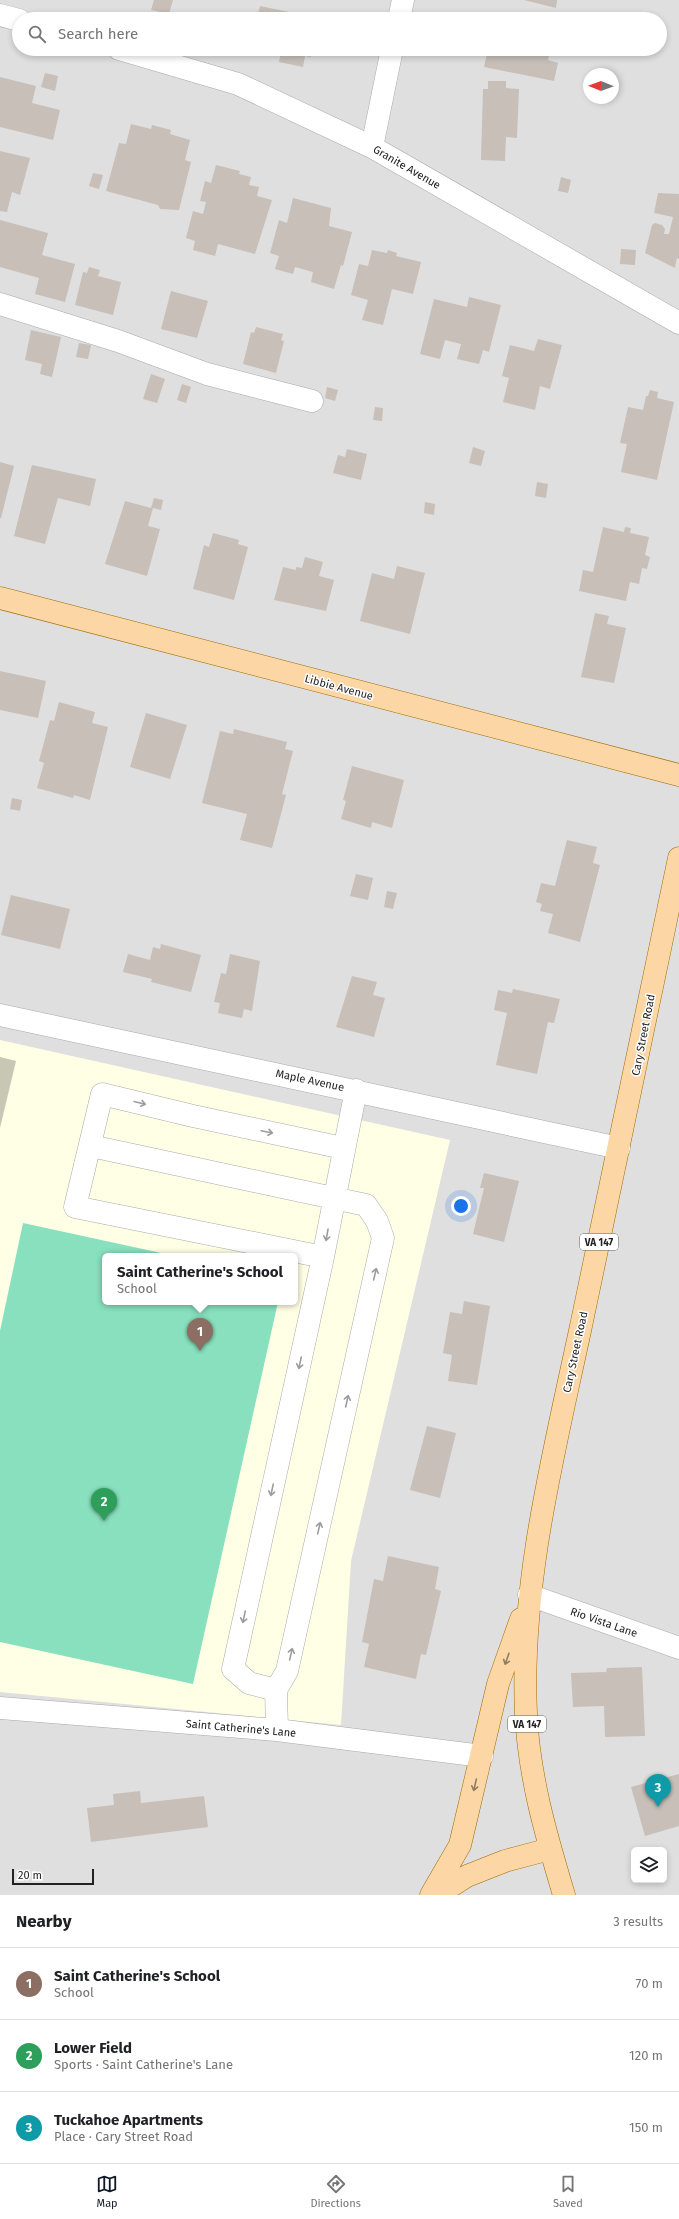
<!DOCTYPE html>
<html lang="en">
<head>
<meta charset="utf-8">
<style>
  body { margin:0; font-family:"Fira Sans",sans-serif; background:#f2f2f2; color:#202124 }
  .controls { position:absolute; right:12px; bottom:12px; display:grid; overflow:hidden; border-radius:6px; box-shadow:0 2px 6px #0003 }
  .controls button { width:36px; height:36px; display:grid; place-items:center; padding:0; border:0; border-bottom:1px solid #e0e0e0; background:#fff; color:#202124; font:20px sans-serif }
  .compass { position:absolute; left:583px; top:68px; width:36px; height:36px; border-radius:50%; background:#fff; box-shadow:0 2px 6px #0003; rotate:271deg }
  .scale { position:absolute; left:12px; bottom:10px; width:82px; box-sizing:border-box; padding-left:4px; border:2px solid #222; border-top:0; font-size:11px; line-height:14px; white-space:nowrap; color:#222; -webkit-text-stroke:3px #fff; paint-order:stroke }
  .you { position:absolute; left:461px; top:1206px; width:14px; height:14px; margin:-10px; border:3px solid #fff; border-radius:50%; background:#1a73e8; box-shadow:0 0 0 6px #1a73e833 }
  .badge { display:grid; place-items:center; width:26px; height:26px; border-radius:50%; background:#111827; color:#fff; font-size:13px; font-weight:700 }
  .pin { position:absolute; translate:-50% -33px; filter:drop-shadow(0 1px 2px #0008) }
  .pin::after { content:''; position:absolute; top:21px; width:14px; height:12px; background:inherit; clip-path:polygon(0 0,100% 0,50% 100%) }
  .popup { position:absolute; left:102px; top:1253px; width:196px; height:52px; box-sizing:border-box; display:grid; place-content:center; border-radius:6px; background:#fff; filter:drop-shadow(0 1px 3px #0005); font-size:13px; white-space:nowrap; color:#757577 }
  .popup b { font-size:15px; color:#202124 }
  .popup::after { content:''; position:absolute; left:50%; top:100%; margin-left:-8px; border:8px solid transparent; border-top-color:#fff }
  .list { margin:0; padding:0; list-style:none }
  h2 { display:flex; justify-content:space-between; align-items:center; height:52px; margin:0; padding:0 16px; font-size:17px }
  h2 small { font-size:13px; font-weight:400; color:#757577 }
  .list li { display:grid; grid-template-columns:26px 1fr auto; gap:12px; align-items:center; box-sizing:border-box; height:72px; padding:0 16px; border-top:1px solid #e0e0e0 }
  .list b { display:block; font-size:15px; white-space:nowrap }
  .list p { margin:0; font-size:13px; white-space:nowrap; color:#757577 }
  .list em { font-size:13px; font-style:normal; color:#757577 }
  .icon { flex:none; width:22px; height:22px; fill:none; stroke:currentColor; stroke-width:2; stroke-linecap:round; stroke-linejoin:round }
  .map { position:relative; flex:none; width:679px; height:1895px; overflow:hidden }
  .search { position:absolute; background:#fff; box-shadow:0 2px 6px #0003; left:12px; right:12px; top:12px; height:44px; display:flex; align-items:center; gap:10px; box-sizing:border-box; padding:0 14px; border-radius:22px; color:#757577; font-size:15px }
  .sheet { height:268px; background:#fff }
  nav { display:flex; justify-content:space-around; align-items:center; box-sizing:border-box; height:56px; border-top:1px solid #e0e0e0; background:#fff; font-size:11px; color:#757577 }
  nav a { display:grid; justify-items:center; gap:2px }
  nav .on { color:#111827 }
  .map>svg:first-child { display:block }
</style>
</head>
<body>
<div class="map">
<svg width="679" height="1895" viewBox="0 0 679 1895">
  <rect width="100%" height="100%" fill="#f2efe9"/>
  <path fill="#e0dfdf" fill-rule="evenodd" d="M0 0H679V1895H0ZM19 19H660V49H19ZM589 74H613V98H589ZM105 1256H295V1302H105ZM634 1850H664V1880H634Z"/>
  <path fill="#ffffe5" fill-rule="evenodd" d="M0 1040 450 1140 351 1561 341 1725 0 1692ZM105 1256H295V1302H105Z"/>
  <path fill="#c7c7b4" d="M0 1057 16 1061 0 1128Z"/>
  <path fill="#88e0be" d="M23 1223 175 1256H105V1302H278L193 1684 0 1642V1331Z"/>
  <path fill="#c7bfb8" d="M154 0H173L169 14 151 10Z
    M524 0H557L556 8Z
    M260 6 319 18V19H257Z
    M501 14 520 18V19H500Z
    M276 49H312L311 57 305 56 303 67 279 62 281 51Z
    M488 49H551L548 60 558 63 554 81 484 67Z
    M45 73 58 76 55 91 41 87Z
    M0 77 36 86 32 103 60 110 53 140 0 127Z
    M488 81H506V88L519 89 517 138 506 137 505 161 481 160 483 89H488Z
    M131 124 151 129 152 125 171 130 170 134 190 140 185 160 191 162 179 210 160 209 158 205 106 191 119 143 126 144Z
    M0 151 30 158 20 195 12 192 7 212 0 211Z
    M216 165 240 171 239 174 251 177 249 185 259 187 257 196 272 200 255 254 218 244 215 256 193 250 195 241 186 238 193 211 203 214 206 202 200 201 205 181 211 183Z
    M93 173 103 175 99 189 89 186Z
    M561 177 571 180 568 193 558 191Z
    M658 193 679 194V259L677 258 675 268 645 253 652 225 655 223 662 225 665 229 664 234H669L673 217 654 213Z
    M293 198 331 208 329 226 352 232 343 266 341 265 334 289 311 282 313 272 295 267 293 274 275 269 279 256 270 253 279 220 287 223Z
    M0 220 48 233 42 255 75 264 65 302 35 294 39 278 0 267Z
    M621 249 636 250 635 265 620 264Z
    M372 250 387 253 388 250 397 253 396 256 421 262 413 294 392 289 383 325 362 320 368 300 351 295 359 264 368 266Z
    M89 267 100 270 98 276 121 282 113 315 75 305 83 272 87 273Z
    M171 291 208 301 197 338 161 329Z
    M469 297 501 305 489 352 483 350 479 364 457 359 461 344 445 340 440 359 420 354 434 299 467 307Z
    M256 327 283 334 281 340 284 341 276 373 243 364 251 332 254 333Z
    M31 330 61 337 52 377 40 374 42 364 25 360Z
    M538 339 562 345 550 389 540 386 535 410 503 402 509 378 502 376 510 345 534 351Z
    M79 343 91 345 88 359 76 357Z
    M151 374 165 379 157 403 143 399Z
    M182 384 191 387 186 403 177 400Z
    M327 387 338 390 335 401 325 398Z
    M650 390 658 392 657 398 674 402 657 480 621 472 627 444 620 443 628 407 643 410 646 396H648Z
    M375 407 383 408 382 421 373 420Z
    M473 447 485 451 481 466 469 463Z
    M347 449 367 454 361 480 333 473 338 455 345 457Z
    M0 462 14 466 1 518H0Z
    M32 465 96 479 90 506 58 498 45 544 14 536Z
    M537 482 548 484 546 498 535 496Z
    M154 498 163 500 161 510 153 508 148 526 160 529 147 576 105 564 125 501 151 508Z
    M425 502 435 504 434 515 424 513Z
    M603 527 624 532 625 527 631 528 630 533 649 537 645 555 650 557 647 569 642 568 639 584 630 582 626 601 579 591 583 570 593 572Z
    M213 533 239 540 238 544 248 547 234 600 193 589 204 545 209 547Z
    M305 557 323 562 319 576 334 580 326 611 274 600 283 567 296 570V567L302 568Z
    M397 566 425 573 410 634 360 621 372 573 394 579Z
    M595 613 609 616 607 624 626 628 614 683 581 677Z
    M0 671 46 681 38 718 0 710Z
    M59 702 95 712 92 723 108 727 90 800 74 795 73 798 37 788 44 763 39 761 50 720 54 721Z
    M146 713 187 725 170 779 130 767Z
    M234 729 287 742 285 749 293 751 282 794 286 795 272 848 240 840 247 814 202 803 220 731 233 734Z
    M352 766 404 780 392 828 372 822 371 828 341 819 346 801 343 800Z
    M12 798 22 800 20 811 10 809Z
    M567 840 597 847 593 863 600 865 580 942 548 933 553 914 540 911 542 904 536 902 541 883 555 886Z
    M356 874 373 878 368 900 350 896Z
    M387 891 397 893 393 909 384 907Z
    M11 895 70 909 60 949 1 935Z
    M161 944 201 955 191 992 151 982 152 979 123 972 128 954 150 960 153 947 160 949Z
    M230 954 260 961 252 1011 244 1009 242 1018 218 1013 220 1003 214 1002 221 973 226 974Z
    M352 976 377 982 373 995 385 998 374 1037 336 1027Z
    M513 989 560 999 554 1023 548 1022 537 1074 496 1065 507 1013 494 1010 498 990 512 993Z
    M484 1173 519 1181 504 1242 473 1234 484 1188H480Z
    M464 1301 490 1306 477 1385 448 1381 452 1355 443 1353 450 1312 462 1314Z
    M427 1426 456 1433 440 1498 410 1490Z
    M388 1556 439 1567 435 1589 441 1591 426 1655 421 1654 416 1679 364 1667 369 1644 362 1642 374 1579 383 1581Z
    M642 1667 645 1736 605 1737 604 1706 573 1707 571 1673 606 1672 607 1668Z
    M679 1774V1826L645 1836 631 1787Z
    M140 1791 141 1803 204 1796 208 1827 91 1842 87 1808 114 1805 113 1794Z"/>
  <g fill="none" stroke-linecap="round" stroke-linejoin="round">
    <g stroke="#a9a9a9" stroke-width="23">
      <path id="minor" d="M0 15 19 20
        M399 19 403 0
        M119 49 238 84 372 147 679 323
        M372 147 392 49
        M0 304 118 341 207 374 312 401
        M0 1015 619 1148
        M91 1146 366 1205 377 1221 383 1238 287 1671 276 1690 277 1730
        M323 1257 75 1207 102 1094 193 1116 343 1148
        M529 1595 679 1648
        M276 1690 249 1683 233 1669 323 1257 356 1090
        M0 1708 277 1730 482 1756"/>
    </g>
    <g stroke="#a06b00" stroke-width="23">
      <path id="major" d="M0 598 679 775
        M431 1895 460 1845 498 1684 521 1619
        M437 1895 467 1876 505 1861 550 1849
        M564 1895C546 1835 529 1777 526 1714 520 1583 554 1453 581 1326 614 1170 647 1014 679 858"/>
    </g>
    <use href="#minor" stroke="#fff" stroke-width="22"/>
    <use href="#major" stroke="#fcd6a4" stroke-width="22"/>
  </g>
  <defs><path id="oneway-shaft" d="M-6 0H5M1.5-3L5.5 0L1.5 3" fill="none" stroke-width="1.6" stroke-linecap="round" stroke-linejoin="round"/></defs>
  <g stroke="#9c9c9c">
    <use href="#oneway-shaft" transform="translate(140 1103) rotate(14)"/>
    <use href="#oneway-shaft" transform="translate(267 1132) rotate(12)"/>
    <use href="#oneway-shaft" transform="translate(327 1235) rotate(100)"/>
    <use href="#oneway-shaft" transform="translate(375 1274) rotate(-77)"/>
    <use href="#oneway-shaft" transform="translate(300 1363) rotate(102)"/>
    <use href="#oneway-shaft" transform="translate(347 1401) rotate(-77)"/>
    <use href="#oneway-shaft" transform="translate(272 1490) rotate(102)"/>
    <use href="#oneway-shaft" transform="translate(319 1528) rotate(-77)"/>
    <use href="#oneway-shaft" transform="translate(244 1617) rotate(102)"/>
    <use href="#oneway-shaft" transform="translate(291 1654) rotate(-77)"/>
  </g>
  <g stroke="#8f7c63">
    <use href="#oneway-shaft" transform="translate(507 1659) rotate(109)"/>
    <use href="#oneway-shaft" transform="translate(475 1785) rotate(103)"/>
  </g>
  <g text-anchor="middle" stroke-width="3" stroke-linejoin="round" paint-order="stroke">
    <g fill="#fff" stroke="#646464" stroke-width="1">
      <rect x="580" y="1234" width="38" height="16" rx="3"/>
      <rect x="508" y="1716" width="38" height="16" rx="3"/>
    </g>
    <g font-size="10" font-weight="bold" fill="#222">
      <text x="599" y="1246">VA 147</text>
      <text x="527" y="1728">VA 147</text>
    </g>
    <g font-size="11" fill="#222" stroke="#fff">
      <text transform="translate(407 167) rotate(30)" y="4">Granite Avenue</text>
      <text transform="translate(339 687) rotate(15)" y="4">Libbie Avenue</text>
      <text transform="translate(643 1035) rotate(-79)" y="4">Cary Street Road</text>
      <text transform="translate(310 1080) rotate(12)" y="4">Maple Avenue</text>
      <text transform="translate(575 1352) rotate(-78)" y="4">Cary Street Road</text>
      <text transform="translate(604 1622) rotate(19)" y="4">Rio Vista Lane</text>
      <text transform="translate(241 1728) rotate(5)" y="4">Saint Catherine's Lane</text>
    </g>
  </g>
</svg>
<div class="controls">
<button><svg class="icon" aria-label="layers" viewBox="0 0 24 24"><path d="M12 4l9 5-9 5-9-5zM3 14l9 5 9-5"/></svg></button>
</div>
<svg class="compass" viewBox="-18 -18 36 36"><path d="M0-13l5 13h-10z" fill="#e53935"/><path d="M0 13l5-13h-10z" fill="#757577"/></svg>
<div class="scale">20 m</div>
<div class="you"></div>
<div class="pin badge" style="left:200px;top:1351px;background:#8d6e63">1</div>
<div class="popup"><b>Saint Catherine's School</b>School</div>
<div class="pin badge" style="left:104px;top:1521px;background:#2e9e5b">2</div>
<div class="pin badge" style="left:658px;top:1807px;background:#0f9aa8">3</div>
<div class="search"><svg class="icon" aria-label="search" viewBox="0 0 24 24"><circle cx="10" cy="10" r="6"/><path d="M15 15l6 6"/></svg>Search here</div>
</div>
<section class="sheet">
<h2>Nearby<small>3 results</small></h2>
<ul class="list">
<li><span class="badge" style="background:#8d6e63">1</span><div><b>Saint Catherine's School</b><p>School</p></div><em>70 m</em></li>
<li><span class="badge" style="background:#2e9e5b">2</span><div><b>Lower Field</b><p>Sports · Saint Catherine's Lane</p></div><em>120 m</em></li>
<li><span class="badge" style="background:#0f9aa8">3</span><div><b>Tuckahoe Apartments</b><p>Place · Cary Street Road</p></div><em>150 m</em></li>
</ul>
</section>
<nav>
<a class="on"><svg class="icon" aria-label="map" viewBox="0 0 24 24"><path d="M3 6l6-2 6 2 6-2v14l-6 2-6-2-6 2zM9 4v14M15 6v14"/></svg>Map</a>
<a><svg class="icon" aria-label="directions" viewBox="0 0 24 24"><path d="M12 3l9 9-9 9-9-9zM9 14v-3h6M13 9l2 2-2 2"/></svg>Directions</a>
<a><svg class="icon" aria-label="saved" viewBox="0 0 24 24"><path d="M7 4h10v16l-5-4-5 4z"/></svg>Saved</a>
</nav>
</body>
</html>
